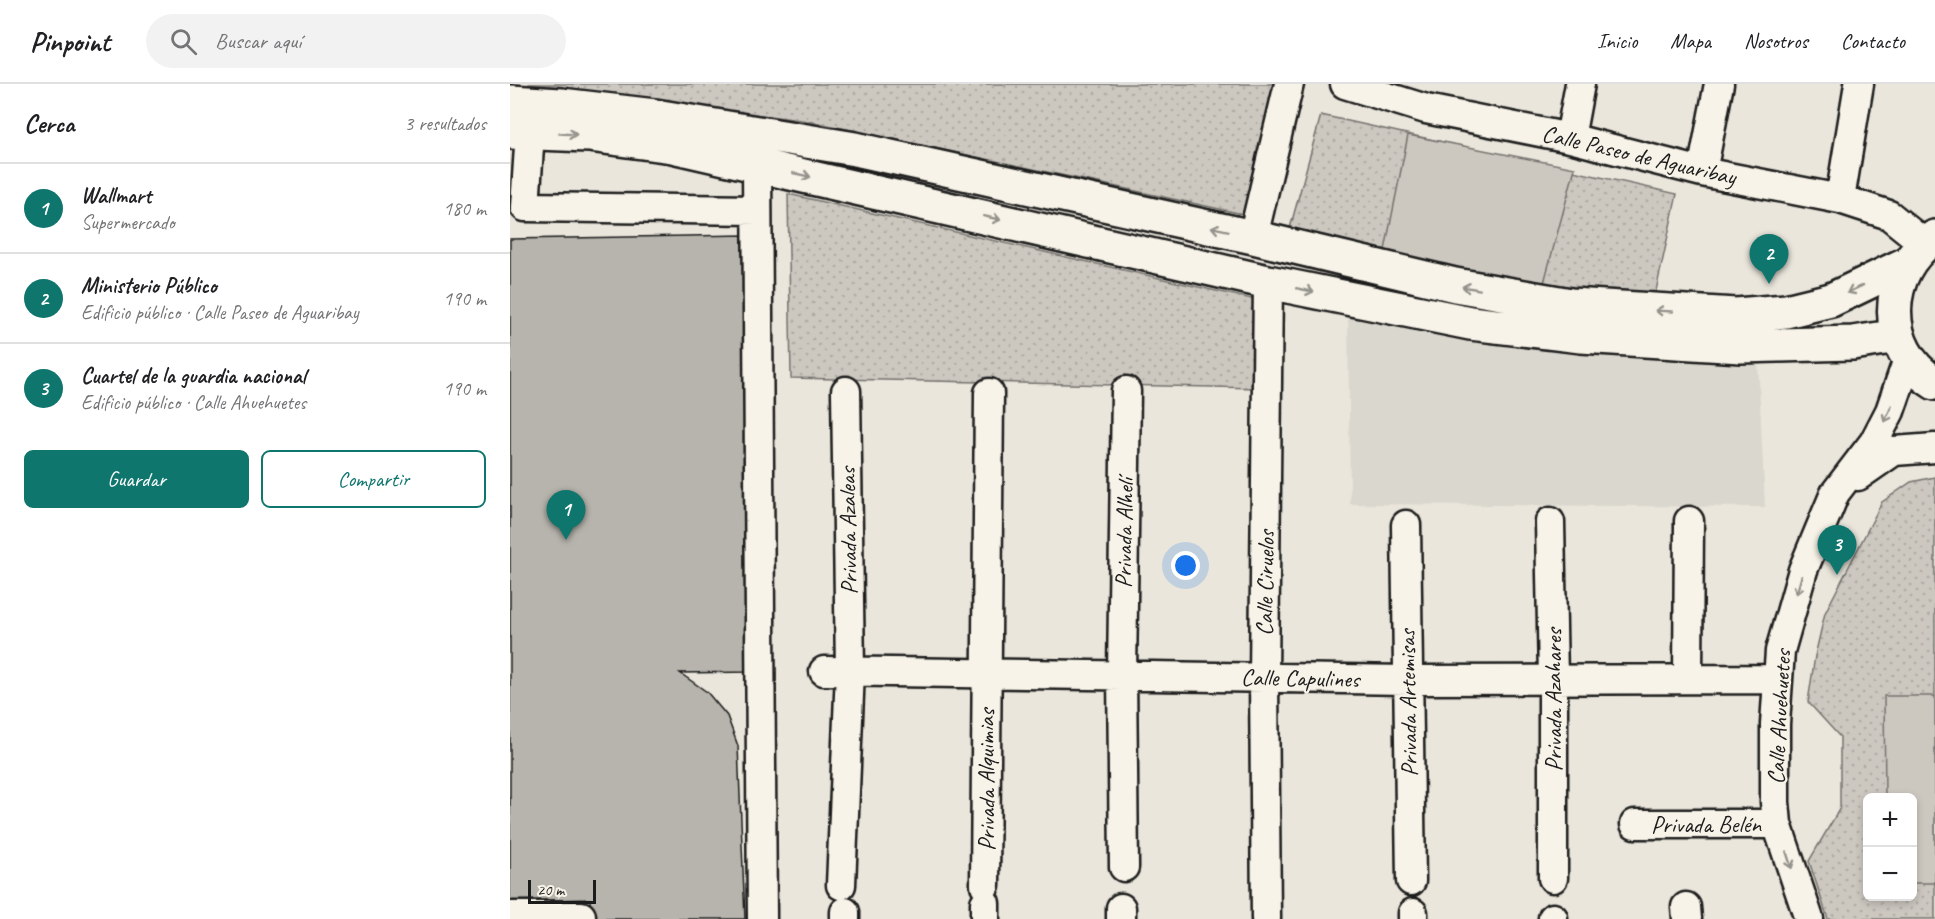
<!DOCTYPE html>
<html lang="es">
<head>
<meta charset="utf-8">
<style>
  body { margin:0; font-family:Caveat,sans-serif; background:#f2f2f2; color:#202124 }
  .controls { position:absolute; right:18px; bottom:18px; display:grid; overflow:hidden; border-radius:9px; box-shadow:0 3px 9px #0003 }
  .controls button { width:54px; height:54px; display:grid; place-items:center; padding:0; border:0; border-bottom:2px solid #e0e0e0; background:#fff; color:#202124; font:30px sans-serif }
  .scale { position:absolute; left:18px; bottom:15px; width:68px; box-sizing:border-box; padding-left:6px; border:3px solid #1c1c1c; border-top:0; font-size:16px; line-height:21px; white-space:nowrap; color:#1c1c1c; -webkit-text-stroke:4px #f7f3e8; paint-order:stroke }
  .you { position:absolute; left:676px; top:482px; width:21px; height:21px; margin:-15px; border:4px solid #fff; border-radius:50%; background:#1a73e8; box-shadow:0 0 0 9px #1a73e833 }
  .badge { display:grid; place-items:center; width:39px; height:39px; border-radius:50%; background:#0f766e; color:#fff; font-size:20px; font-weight:700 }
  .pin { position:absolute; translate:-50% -50px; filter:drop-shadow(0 2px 3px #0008) }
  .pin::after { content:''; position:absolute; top:32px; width:21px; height:18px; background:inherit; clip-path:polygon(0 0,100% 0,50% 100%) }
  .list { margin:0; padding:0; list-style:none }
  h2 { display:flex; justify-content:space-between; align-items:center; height:78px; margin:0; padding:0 24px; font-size:26px }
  h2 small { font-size:20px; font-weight:400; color:#757577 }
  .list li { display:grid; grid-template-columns:39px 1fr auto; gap:18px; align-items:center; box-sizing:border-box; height:90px; padding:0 24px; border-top:2px solid #e0e0e0 }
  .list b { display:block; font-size:22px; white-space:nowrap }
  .list p { margin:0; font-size:20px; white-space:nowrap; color:#757577 }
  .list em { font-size:20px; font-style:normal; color:#757577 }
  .actions { display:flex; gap:12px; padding:18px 24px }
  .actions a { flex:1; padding:14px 0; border:2px solid #0f766e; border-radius:9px; text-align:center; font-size:21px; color:#0f766e }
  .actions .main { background:#0f766e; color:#fff }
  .icon { flex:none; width:33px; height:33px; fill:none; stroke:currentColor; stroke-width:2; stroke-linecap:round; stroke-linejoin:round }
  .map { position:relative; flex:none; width:1425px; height:835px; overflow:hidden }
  header { display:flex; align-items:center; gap:36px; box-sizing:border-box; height:84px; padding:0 30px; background:#fff; border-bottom:2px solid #e0e0e0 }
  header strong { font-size:28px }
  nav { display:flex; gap:33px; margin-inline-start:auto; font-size:21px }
  .search { width:420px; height:54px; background:#f2f2f2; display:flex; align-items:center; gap:15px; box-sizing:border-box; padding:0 21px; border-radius:33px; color:#757577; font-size:22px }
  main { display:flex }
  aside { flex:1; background:#fff }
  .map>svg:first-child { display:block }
</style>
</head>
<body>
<header>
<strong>Pinpoint</strong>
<div class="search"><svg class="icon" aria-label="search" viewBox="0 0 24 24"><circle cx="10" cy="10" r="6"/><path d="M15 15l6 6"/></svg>Buscar aquí</div>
<nav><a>Inicio</a><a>Mapa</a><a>Nosotros</a><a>Contacto</a></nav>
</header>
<main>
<aside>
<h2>Cerca<small>3 resultados</small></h2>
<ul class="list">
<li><span class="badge">1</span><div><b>Wallmart</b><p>Supermercado</p></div><em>180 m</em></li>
<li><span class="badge">2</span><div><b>Ministerio Público</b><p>Edificio público · Calle Paseo de Aguaribay</p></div><em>190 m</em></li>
<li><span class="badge">3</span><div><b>Cuartel de la guardia nacional</b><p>Edificio público · Calle Ahuehuetes</p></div><em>190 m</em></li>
</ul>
<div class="actions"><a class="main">Guardar</a><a>Compartir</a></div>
</aside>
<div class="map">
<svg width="1425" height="835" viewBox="0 0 1425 835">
  <defs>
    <pattern id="park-dots" width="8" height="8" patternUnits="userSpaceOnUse" patternTransform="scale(1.5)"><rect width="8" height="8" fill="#ccc8c0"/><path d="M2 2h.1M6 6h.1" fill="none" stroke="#afaba4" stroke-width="1.8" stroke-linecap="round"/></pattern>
  </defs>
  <rect width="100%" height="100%" fill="#eae6dc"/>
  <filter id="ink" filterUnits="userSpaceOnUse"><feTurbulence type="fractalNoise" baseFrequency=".0167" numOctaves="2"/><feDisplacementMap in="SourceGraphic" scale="12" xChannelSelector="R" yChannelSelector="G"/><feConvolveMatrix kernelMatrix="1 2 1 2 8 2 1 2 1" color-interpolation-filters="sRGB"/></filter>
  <g filter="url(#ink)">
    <path fill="#dad7ce" d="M838 227 953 253 1098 273 1248 277 1255 423 840 420Z"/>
    <path fill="url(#park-dots)" stroke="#74726e" stroke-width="1.5" fill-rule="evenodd" d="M19 0H767L733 130 299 37 16 2Z
      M811 31 1167 110 1144 216 1041 207 779 148Z
      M278 110 746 216 749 304 281 294Z
      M1425 393V835H1318L1299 777 1330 724V653L1298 618 1305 572 1315 529 1372 418 1401 398ZM1358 714H1402V812H1358Z"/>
    <path fill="#ccc8c0" stroke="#74726e" stroke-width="1.5" d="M898 51 1065 84 1032 206 874 171Z
      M1374 612H1425V799H1403L1402 714 1375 713Z"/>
    <path fill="#b6b4ac" stroke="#1c1c1c" stroke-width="1.5" d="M236 151 242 588 170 589 197 608 217 632 228 662 235 835H81L80 815 0 817V155Z"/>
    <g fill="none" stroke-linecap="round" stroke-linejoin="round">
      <g stroke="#1c1c1c" stroke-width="33">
        <path id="minor" d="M835 0 916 25 1060 54 1192 88 1330 115 1379 131 1415 160
          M20 48 15 123 247 126
          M1060 54 1070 0
          M247 80 252 835
          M1192 88 1209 0
          M1330 115 1349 0
          M743 153 779 0
          M1348 392 1384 367 1425 364
          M1040 438 1043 595V794
          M896 441 901 797
          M314 587 898 596 1267 595
          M1178 595 1179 437
          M1125 740H1267
          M614 783 612 590 616 307
          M331 801 340 587 336 307
          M475 801 479 309
          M1176 823 1177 835
          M611 824V835
          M335 828V835
          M0 832H71V835
          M475 835V819
          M756 835 754 594 758 198
          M903 835V829
          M1043 835V834
          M1299 835 1267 740 1265 718V640L1270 567 1293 486 1325 409 1364 358 1380 327 1398 275"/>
      </g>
      <g stroke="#1c1c1c" stroke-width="38">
        <path id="major" d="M0 18 51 21 145 32 345 65 743 153 945 201 1061 221 1226 231 1276 227 1321 216 1398 179
          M0 48 79 51 162 62 758 198 960 239 1071 252 1231 262 1343 259 1388 252
          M1425 153C1372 187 1370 266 1425 299"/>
      </g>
      <use href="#minor" stroke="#f7f3e8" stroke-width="28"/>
      <use href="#major" stroke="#f7f3e8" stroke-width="33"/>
    </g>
    <defs><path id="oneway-shaft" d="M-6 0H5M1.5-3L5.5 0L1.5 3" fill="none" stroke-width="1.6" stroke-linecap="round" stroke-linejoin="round" transform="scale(1.5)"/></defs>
    <g stroke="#94928c">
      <use href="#oneway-shaft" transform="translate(58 50) rotate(3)"/>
      <use href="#oneway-shaft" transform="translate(292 91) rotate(13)"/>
      <use href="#oneway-shaft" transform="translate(482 134) rotate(13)"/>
      <use href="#oneway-shaft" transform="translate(710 145) rotate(-168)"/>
      <use href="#oneway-shaft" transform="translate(961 204) rotate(-170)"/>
      <use href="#oneway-shaft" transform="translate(1345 205) rotate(154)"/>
      <use href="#oneway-shaft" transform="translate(795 206) rotate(12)"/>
      <use href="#oneway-shaft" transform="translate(1154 227) rotate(-177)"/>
      <use href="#oneway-shaft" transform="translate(1378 330) rotate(115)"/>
      <use href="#oneway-shaft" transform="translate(1289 501) rotate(106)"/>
      <use href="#oneway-shaft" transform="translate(1279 776) rotate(72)"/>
    </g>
  </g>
  <g text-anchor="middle" stroke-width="4.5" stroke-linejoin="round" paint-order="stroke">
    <g font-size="24" fill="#1c1c1c" stroke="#f7f3e8">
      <text transform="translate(1129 71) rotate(13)" y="8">Calle Paseo de Aguaribay</text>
      <text transform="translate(338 447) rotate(-91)" y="8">Privada Azaleas</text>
      <text transform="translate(614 449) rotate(-89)" y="8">Privada Alhelí</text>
      <text transform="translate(755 499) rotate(-89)" y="8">Calle Ciruelos</text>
      <text transform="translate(790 594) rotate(1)" y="8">Calle Capulines</text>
      <text transform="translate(1043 616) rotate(-90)" y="8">Privada Azahares</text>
      <text transform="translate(898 619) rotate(-91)" y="8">Privada Artemisas</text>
      <text transform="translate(1269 633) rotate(-87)" y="8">Calle Ahuehuetes</text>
      <text transform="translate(476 696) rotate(-90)" y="8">Privada Alquimias</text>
      <text x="1196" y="748">Privada Belén</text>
    </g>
  </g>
</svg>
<div class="controls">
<button>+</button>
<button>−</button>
</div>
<div class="scale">20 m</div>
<div class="you"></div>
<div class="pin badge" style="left:56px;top:456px">1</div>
<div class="pin badge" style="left:1259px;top:200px">2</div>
<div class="pin badge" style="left:1327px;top:491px">3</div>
</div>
</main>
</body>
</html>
